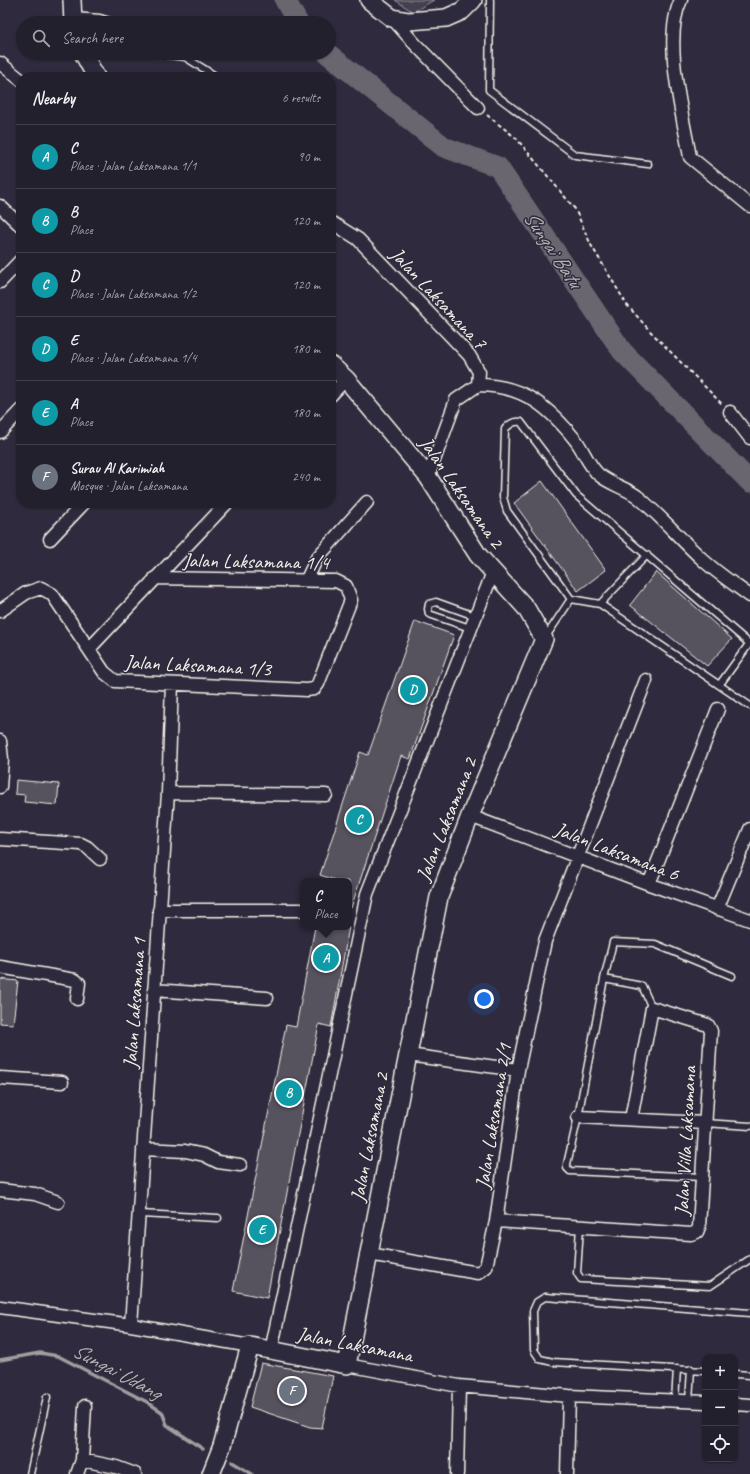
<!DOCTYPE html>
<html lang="en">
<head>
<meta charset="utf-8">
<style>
  body { margin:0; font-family:Caveat,sans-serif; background:#2b2836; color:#f1f3f6 }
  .controls { position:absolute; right:12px; bottom:12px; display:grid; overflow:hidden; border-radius:8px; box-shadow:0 1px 3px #0004 }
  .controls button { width:36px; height:36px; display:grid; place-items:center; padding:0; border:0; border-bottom:1px solid #403e4a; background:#23202e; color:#f1f3f6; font:20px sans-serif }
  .you { position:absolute; left:484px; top:999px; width:14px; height:14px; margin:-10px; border:3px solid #fff; border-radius:50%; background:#1a73e8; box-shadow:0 0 0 6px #1a73e833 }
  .badge { display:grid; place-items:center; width:26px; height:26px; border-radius:50%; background:#d93025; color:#fff; font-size:13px; font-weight:700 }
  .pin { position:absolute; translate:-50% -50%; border:2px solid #fff; box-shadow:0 1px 4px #0006 }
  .popup { position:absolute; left:300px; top:878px; width:52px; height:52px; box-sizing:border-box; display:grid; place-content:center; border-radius:8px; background:#23202e; filter:drop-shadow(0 1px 3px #0005); font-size:13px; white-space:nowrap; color:#a3a3aa }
  .popup b { font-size:15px; color:#f1f3f6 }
  .popup::after { content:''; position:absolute; left:50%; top:100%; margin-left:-8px; border:8px solid transparent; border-top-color:#23202e }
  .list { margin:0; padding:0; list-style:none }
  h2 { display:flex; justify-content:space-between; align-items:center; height:52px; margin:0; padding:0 16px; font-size:17px }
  h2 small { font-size:13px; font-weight:400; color:#a3a3aa }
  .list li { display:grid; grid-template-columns:26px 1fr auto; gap:12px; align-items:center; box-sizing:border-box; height:64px; padding:0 16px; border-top:1px solid #403e4a }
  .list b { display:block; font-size:15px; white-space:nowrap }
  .list p { margin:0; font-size:13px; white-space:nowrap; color:#a3a3aa }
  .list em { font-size:13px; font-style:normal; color:#a3a3aa }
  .icon { flex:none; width:22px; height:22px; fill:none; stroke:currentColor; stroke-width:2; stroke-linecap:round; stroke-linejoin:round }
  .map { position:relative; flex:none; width:750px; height:1474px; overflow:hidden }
  .search { position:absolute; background:#23202e; box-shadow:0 1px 3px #0004; left:16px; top:16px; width:320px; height:44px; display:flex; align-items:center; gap:10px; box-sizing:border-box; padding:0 14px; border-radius:22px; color:#a3a3aa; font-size:15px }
  .panel { position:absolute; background:#23202e; box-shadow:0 1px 3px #0004; left:16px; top:72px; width:320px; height:436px; border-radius:16px }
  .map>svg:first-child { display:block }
</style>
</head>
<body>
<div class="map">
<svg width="750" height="1474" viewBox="0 0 750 1474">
  <rect width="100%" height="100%" fill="#2f2a3d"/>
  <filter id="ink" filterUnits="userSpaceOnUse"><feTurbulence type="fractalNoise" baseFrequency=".025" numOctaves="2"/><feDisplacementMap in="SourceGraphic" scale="8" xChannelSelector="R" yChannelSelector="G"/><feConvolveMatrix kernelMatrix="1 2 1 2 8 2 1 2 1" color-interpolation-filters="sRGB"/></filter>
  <g filter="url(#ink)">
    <path fill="#454050" stroke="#9c989c" d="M395 0H434L413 12Z"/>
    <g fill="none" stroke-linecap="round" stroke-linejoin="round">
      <path stroke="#a19ea0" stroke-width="3.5" d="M0 1360 40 1353 58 1356 147 1402 162 1412 167 1425 203 1449
        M232 1462 252 1474"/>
      <path stroke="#6a6670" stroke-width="21" d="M285 0 298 23
        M327 53 444 147 498 167 622 351 750 482"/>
    </g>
    <path fill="#56525f" stroke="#f4f1e8" d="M542 481 606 570 578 591 514 503Z
      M656 572 732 639 707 666 630 605Z
      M415 621 454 635 410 759 401 756 351 908 349 907V881H338L320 875 360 752 368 755Z
      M16 780 59 784 57 805 24 802 25 795 15 794Z
      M315 927H349L331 1027 319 1024 267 1298 233 1291 286 1025 296 1027Z
      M0 979 18 981 13 1024 0 1023Z
      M261 1363 333 1376 322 1428 310 1427 250 1407Z"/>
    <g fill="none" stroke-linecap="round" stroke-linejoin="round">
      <g stroke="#f4f1e8" stroke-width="9">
        <path id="lane" d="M490 0 489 90 575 155 648 164
          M74 16 100 18 116 23
          M153 53 185 57 217 77
          M600 604 647 555
          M470 628 429 614 428 609 429 604 436 602 475 616
          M545 638 571 599
          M750 644 576 495 521 422C513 421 510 424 505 429L503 497 507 511 571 599 600 604 750 706
          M720 684 749 644
          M604 979 642 986 652 1008
          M705 1123 750 1126
          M702 1177 570 1171 567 1168V1164L578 1117 604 979 613 942 655 944 732 976
          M140 1214 218 1218
          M580 1227 577 1273 581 1279 710 1286 750 1259
          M705 1371 553 1362 540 1359 534 1350 533 1311 537 1302 545 1297 750 1313
          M735 1374 750 1375
          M675 1401 677 1369
          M689 1402 691 1369
          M30 1474 47 1397"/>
      </g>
      <g stroke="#f4f1e8" stroke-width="15">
        <path id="street" d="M681 0C662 38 683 116 690 157L750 206
          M392 18 415 44 478 108
          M0 63 21 80
          M0 206 21 226
          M331 222 358 239 469 355 479 372 478 385 456 400 428 477
          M0 282 21 260
          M478 385C524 385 550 408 577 442 584 452 589 466 599 475 611 485 627 488 638 497 661 516 680 539 702 559 717 573 734 584 750 596
          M331 395 346 379
          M730 412 750 438
          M0 432 21 410
          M50 539 84 503
          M307 579 317 558 367 502
          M0 611 26 593 41 588 52 594 104 672 115 681 307 690 314 689 318 684 351 600 346 586 336 581 155 578
          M89 649 227 503
          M0 741 2 759 0 787
          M168 793 326 795
          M470 816 649 884 750 920
          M0 839 81 844 87 847 100 859
          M649 884 718 709
          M717 909 750 829
          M159 910H301
          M0 967 75 980 79 983 77 999
          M154 990 267 998
          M408 1055 518 1070
          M0 1078 62 1082
          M578 1117 705 1123
          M143 1149 185 1151 204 1155 218 1162 240 1165
          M0 1190 35 1194 58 1202
          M496 1221 691 1234 697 1232 699 1227 711 1031 708 1025 652 1008 631 1119
          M369 1254 478 1273 486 1267 496 1221 518 1070 545 941 646 680
          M0 1307 131 1325 250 1346
          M131 1325 168 793 172 684
          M271 1351 367 894 493 572
          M347 1365 459 1386 569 1396 705 1402
          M735 1404 750 1405
          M82 1460 85 1406
          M77 1474 82 1460 116 1467 135 1474
          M457 1474 459 1386
          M567 1474 569 1396"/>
      </g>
      <g stroke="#f4f1e8" stroke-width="20">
        <path id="secondary" d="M72 0 73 23
          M369 0 392 18 409 21 446 18 462 11 473 0
          M83 53 96 77
          M211 1474 222 1446 250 1346 347 1365 439 897 470 816 544 639 526 608 478 555 428 477 346 379 331 365"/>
      </g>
      <path stroke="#f4f1e8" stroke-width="2" stroke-dasharray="4 3" stroke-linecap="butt" d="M487 115 516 138 575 209 591 245 627 305 651 332 722 404"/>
      <use href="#lane" stroke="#2f2a3d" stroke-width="6"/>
      <use href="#street" stroke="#2f2a3d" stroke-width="12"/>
      <use href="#secondary" stroke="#2f2a3d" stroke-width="17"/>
    </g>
  </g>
  <g text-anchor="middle" stroke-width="3" stroke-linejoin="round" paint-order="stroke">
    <g font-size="20" fill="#f4f1e8" stroke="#2f2a3d">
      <text transform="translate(439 298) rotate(47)" y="7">Jalan Laksamana 7</text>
      <text transform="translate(462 492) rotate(55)" y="7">Jalan Laksamana 2</text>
      <text transform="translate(256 561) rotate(1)" y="7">Jalan Laksamana 1/4</text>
      <text transform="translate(198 665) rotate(3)" y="7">Jalan Laksamana 1/3</text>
      <text transform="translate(446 819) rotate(-68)" y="7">Jalan Laksamana 2</text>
      <text transform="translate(617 851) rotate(21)" y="7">Jalan Laksamana 6</text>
      <text transform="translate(134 1003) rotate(-86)" y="7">Jalan Laksamana 1</text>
      <text transform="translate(493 1116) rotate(-81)" y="7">Jalan Laksamana 2/1</text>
      <text transform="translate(369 1137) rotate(-79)" y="7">Jalan Laksamana 2</text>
      <text transform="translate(685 1141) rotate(-87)" y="7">Jalan Villa Laksamana</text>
      <text transform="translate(355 1344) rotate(11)" y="7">Jalan Laksamana</text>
    </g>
    <g font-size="21" font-style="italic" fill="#b6b2b2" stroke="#2f2a3d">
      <text transform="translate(553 249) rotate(56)" y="7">Sungai Batu</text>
      <text transform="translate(117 1371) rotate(28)" y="7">Sungai Udang</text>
    </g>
  </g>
</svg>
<div class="controls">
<button>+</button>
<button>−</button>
<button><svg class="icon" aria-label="locate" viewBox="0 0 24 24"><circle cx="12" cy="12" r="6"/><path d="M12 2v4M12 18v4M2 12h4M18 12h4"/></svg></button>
</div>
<div class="you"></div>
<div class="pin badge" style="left:326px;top:958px;background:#0f9aa8">A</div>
<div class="popup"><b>C</b>Place</div>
<div class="pin badge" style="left:289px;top:1093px;background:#0f9aa8">B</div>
<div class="pin badge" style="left:359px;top:820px;background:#0f9aa8">C</div>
<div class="pin badge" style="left:413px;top:690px;background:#0f9aa8">D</div>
<div class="pin badge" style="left:262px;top:1230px;background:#0f9aa8">E</div>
<div class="pin badge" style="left:292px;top:1391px;background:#6b7280">F</div>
<div class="search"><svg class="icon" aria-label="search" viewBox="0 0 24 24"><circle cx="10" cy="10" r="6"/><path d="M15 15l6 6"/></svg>Search here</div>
<section class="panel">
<h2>Nearby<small>6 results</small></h2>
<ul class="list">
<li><span class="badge" style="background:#0f9aa8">A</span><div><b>C</b><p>Place · Jalan Laksamana 1/1</p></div><em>90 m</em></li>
<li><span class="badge" style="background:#0f9aa8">B</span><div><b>B</b><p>Place</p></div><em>120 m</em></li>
<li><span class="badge" style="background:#0f9aa8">C</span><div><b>D</b><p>Place · Jalan Laksamana 1/2</p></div><em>120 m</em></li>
<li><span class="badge" style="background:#0f9aa8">D</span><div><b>E</b><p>Place · Jalan Laksamana 1/4</p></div><em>180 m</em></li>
<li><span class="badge" style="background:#0f9aa8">E</span><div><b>A</b><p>Place</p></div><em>180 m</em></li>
<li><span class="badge" style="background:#6b7280">F</span><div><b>Surau Al Karimiah</b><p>Mosque · Jalan Laksamana</p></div><em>240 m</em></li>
</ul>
</section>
</div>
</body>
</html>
